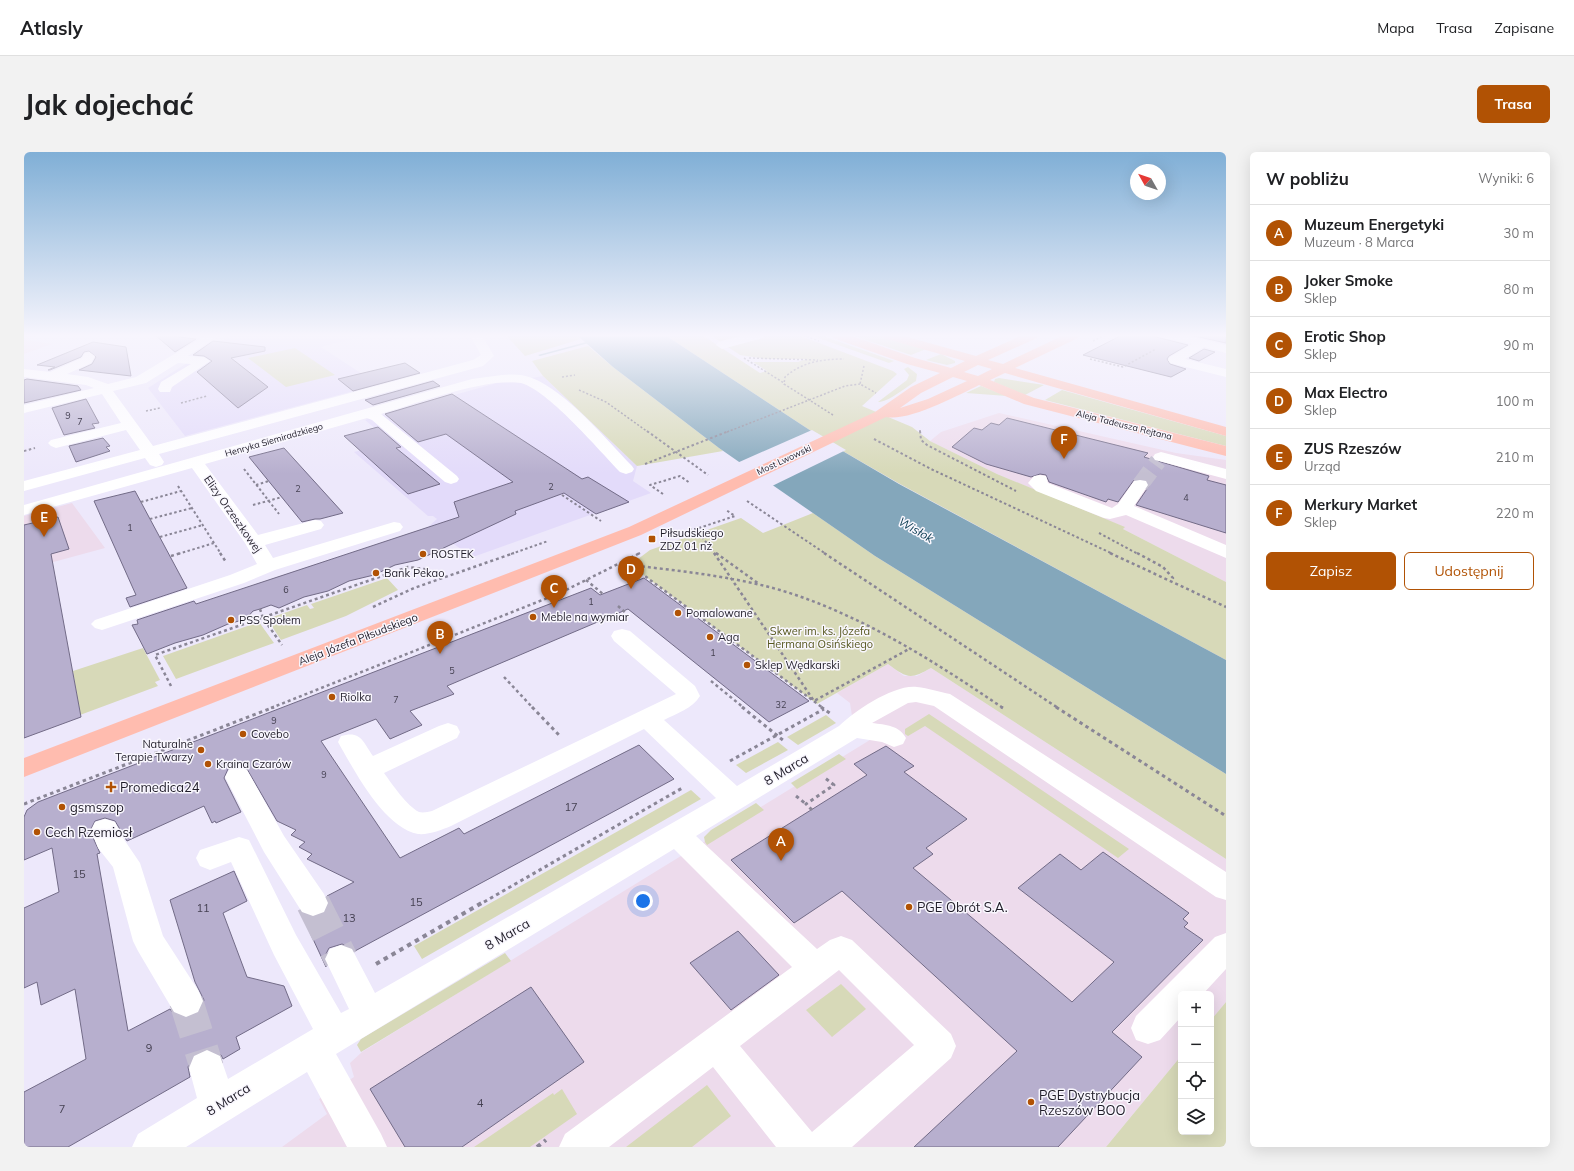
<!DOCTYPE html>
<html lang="pl">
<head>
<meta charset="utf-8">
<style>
  body { margin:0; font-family:Mulish,sans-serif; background:#f2f2f2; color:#202124 }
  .controls { position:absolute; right:12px; bottom:12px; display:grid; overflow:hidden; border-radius:6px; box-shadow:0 4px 16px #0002 }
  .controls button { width:36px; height:36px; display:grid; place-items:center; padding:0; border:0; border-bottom:1px solid #e0e0e0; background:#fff; color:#202124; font:20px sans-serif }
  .compass { position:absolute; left:1106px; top:12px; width:36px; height:36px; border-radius:50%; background:#fff; box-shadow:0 4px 16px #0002; rotate:310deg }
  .you { position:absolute; left:619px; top:749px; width:14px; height:14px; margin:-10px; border:3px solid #fff; border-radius:50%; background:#1a73e8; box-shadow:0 0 0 6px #1a73e833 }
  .badge { display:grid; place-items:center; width:26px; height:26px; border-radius:50%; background:#b15204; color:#fff; font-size:13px; font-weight:700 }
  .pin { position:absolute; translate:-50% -33px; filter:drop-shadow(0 1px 2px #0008) }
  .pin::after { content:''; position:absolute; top:21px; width:14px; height:12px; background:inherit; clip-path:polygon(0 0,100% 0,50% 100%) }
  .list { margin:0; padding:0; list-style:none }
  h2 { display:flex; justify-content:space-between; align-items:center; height:52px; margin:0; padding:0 16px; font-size:17px }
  h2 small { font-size:13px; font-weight:400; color:#757577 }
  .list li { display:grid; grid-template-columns:26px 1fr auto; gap:12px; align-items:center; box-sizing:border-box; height:56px; padding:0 16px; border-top:1px solid #e0e0e0 }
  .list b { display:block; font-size:15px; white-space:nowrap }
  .list p { margin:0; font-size:13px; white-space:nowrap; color:#757577 }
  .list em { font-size:13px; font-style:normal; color:#757577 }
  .actions { display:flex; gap:8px; padding:12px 16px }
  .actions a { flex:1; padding:9px 0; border:1px solid #b15204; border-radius:6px; text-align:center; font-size:14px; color:#b15204 }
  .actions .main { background:#b15204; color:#fff }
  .icon { flex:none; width:22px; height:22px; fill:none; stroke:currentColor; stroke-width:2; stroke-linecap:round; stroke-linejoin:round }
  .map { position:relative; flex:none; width:1202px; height:995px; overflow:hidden; border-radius:6px }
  header { display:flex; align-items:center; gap:24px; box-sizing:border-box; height:56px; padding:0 20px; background:#fff; border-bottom:1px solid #e0e0e0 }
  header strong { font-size:19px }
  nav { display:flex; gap:22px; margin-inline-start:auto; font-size:14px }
  .intro { display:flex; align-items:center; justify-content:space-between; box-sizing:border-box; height:96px; padding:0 24px }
  h1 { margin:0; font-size:28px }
  .button { padding:10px 18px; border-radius:6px; background:#b15204; color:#fff; font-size:14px; font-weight:700 }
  main { display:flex; gap:24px; padding:0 24px }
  aside { flex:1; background:#fff; border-radius:6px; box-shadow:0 4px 16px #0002 }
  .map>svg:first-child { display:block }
</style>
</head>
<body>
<header>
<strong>Atlasly</strong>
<nav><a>Mapa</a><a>Trasa</a><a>Zapisane</a></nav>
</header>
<div class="intro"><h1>Jak dojechać</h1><a class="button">Trasa</a></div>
<main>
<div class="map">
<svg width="1202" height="995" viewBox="0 0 1202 995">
  <rect width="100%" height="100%" fill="#ede8fb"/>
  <path fill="#eddbec" d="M0 183H15L2 188 28 192 0 202Z
    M975 261 1152 301 1202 308V430L1099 377 1100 375 973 322 906 289 917 280Z
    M48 351 81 396 0 418V364Z
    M864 512 880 524H893L907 516 1202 707V850L1187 868V842H1157V904L1082 995H258L303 962 295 947 330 925 326 911 338 900 854 583 828 564 826 551 813 541Z"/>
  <path fill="#e3dbfa" d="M207 183H344L297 195 352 231 326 240 161 284 124 236Z
    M519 224 613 314 609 329 627 341 449 405 404 375 413 367 409 364H404L330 300 367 290 341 268 473 231H499L507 226Z"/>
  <path fill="#d7d9b8" d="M482 183H553L557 187 501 204Z
    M641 183H678L736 221 743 219 729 210H774L782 207H742L716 203 686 183H774L869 219 873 222 871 224 838 254 888 275 906 289 973 322 1101 375 1099 377 1202 430V508L876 332 810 294Z
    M786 183H796L870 209 865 211Z
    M827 183H850L902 197 887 203Z
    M564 194 589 215 699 299 613 314 519 224 508 209Z
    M271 196 311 223 262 235 224 206Z
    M917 202 931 209V211L923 213 902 208Z
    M884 215 893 222 892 229C884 234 863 251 854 250L883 228 885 223 880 217Z
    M975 226 1020 233 1001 243 970 230 971 227Z
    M957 234 983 244 942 241Z
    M1038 238 1202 284V294L1021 248Z
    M789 361 851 404 1202 622V707L907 516C886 528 883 526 864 512L793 552 606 413 626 398 717 366 739 381Z
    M363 426 374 438 322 464 257 488 243 467 283 453 286 457 290 456 287 452Z
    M235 470 250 491 152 527 139 504Z
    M119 496 136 528 131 530 134 534 56 563 49 519Z
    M905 562 1105 697 1094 706 901 574 884 584 881 582V577Z
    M802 563 812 571 774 593 763 585Z
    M754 590 764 598 722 621 712 613Z
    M815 602 822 607 773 637 767 631Z
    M667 638 677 647 398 807 390 794Z
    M732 651 740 658 683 693 681 690 680 685 687 678Z
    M481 801 487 809 337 900 333 893 337 887Z
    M817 832 842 857 808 885 782 858Z
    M1202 850V995H1082L1157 904V980H1187V868Z
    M683 933 707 964 668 995H602Z
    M538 937 553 962 506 995H450L529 941 530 943Z"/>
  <path fill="#84a7bb" d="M553 183H641L810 294 875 332 1202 508V622L851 404 695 296 589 215Z"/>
  <path fill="#ede8fb" d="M788 278 822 298 746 335 713 311Z"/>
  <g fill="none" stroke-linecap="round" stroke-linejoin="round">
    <path fill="#84a7bb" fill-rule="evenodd" d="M588 183H595L516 204 514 203Z"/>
  </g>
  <path fill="#b7afce" stroke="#726b87" d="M131 183H138L172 187 151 200Z
    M1098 183H1124L1164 193 1145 204 1143 207 1146 212 1162 217 1147 225 1059 203Z
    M1166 183H1202V191Z
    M189 189 241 195V199L207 206 244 235 214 256 173 220 188 209 180 204 169 203Z
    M69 190 102 195 107 224 55 218 68 212 72 205 65 199 60 200 57 205 26 218H24L31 215 13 213Z
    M1180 197 1191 200 1175 209 1165 206Z
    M381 211 396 221 329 239 314 227Z
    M3 227 54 234 57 238 0 251V228Z
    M409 229 416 234 349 253 341 248Z
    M428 242 558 327 564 325 605 350 572 362 540 341 491 359 492 362 394 408 371 413 350 423 325 429 304 439 280 445 255 456 247 453 236 457 229 459 222 467 204 472 179 483 151 491 123 502 108 473 114 472 113 468 170 449 172 452 435 365 430 350 489 330 422 282 394 290 361 262Z
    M62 247 75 271 68 272 71 276 40 283 28 256Z
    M983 266 1124 301 1120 305 1185 324 1183 328 1202 333V381L1112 353 1125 334 1122 328H1110L1094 350 1084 347 1082 350 1025 330 1022 323 1016 322 1007 325 962 312 928 295 950 276 958 278 967 271 975 273Z
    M354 275 377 295 372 296 416 332 384 342 320 284Z
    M79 286 86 294 82 295 86 299 52 310 45 294Z
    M260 296 319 361 296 367H291L278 370 225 305Z
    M111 339 163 436 106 455 102 446 112 443 70 349Z
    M34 365 45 397 27 402 57 565 0 586V373Z
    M620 426 785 549 745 570 604 457 423 534 430 542 386 559 398 573 366 587 352 567 297 589 376 706 435 676 440 682 615 593 650 627 331 799 329 796 318 792 305 796 300 806 302 815 276 759 288 765 301 761 305 752 303 744 330 730 283 707 288 702 275 695 281 690 267 683 272 678 253 669 223 617 214 614 204 617 200 626 217 660 192 671 191 669 188 671 180 654 103 689 91 669 81 666 71 669 66 679 76 701 73 702 104 879 146 857 149 861 161 866 175 861 180 848 171 830 146 748 210 719 223 749 199 761 223 825 260 834 268 854 212 885 216 897 199 907 197 903 184 897 169 903 164 915 166 925 44 995H0V940L62 907 51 837 17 853 13 830 0 836V756L35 740 28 696 0 708V665L3 658 14 650 567 436 576 443Z
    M862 594 890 614 880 620 943 667 902 696 909 702 889 716 1048 850 1090 810 994 736 1036 702 1057 718 1079 700 1165 761 1159 767 1164 771 1160 775 1179 788 1088 880 1118 905 1034 995H890L993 899 818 739 770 771 707 708 843 623 830 612Z
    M714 779 755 823 707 858 666 811Z
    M507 835 560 910 438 995H381L346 937Z"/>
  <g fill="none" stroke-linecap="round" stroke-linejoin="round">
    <path stroke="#c4bfd1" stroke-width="17" stroke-dasharray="17 8" stroke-linecap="butt" d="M1116 333 1134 309"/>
    <path stroke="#c4bfd1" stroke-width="34" stroke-dasharray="34 17" stroke-linecap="butt" d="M289 751 317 807
      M162 849 183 916"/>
    <path stroke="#8a8696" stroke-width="1.5" stroke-dasharray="2 2" stroke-linecap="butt" d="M779 183 795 189
      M1069 189 1081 183
      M720 206 760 231
      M725 206 794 208
      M1066 207 1099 215 1132 197
      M840 214 836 232 852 241
      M538 225 551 223
      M555 238 582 250 624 280
      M157 251 183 244
      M122 259 136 256
      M809 263 760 232 761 225C778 210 798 207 820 207
      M703 280 821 234 836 232
      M896 280V276"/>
    <path stroke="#8a8696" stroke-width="2" stroke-dasharray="2.5 2.5" stroke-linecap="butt" d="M623 279 684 323
      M896 279 897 288 903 293 992 339
      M850 287 907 317 1089 402
      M0 299 11 296
      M621 312 705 279
      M220 317 255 362
      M232 333 245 329
      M154 334 197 402
      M639 342 626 333 656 324 666 331
      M538 343 577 369
      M723 349 802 402
      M117 350 157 339
      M229 353 258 345
      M126 367 168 356
      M665 377H672L711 364 702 358
      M672 377 691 402
      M1075 381 1114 402
      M136 385 179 373
      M692 401 693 402
      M154 402 190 391
      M487 402 524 389
      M614 402 616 401"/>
    <path stroke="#8a8696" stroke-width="2.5" stroke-dasharray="3 3" stroke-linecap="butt" d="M196 401 202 410
      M690 401 790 549 885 497
      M692 401 735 432
      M800 401 1034 556
      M1086 401 1202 455
      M1113 401 1139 415 1149 426 1147 429
      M147 404 157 401
      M595 413H606L799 556
      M606 413C656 419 707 424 756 438 836 462 910 509 979 556
      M562 428 579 442
      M594 454 603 462
      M349 455 390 436 490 401
      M236 457 239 466 258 493
      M480 525 509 556
      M687 529 720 556
      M147 534 131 503 384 415 400 417 414 427
      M247 556 536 441 616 401"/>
    <path stroke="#8a8696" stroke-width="3" stroke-dasharray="3.5 3.5" stroke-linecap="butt" d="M508 555 535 583
      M718 555 760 589
      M797 555 807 562
      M977 555 979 556
      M1032 555 1202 664
      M706 609 800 557
      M772 644 782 652
      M0 652 250 555
      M788 658 782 652 810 633 801 626
      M460 750 660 635"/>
    <path stroke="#8a8696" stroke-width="4" stroke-dasharray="4.5 4.5" stroke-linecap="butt" d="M352 812 461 749
      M513 995 522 988"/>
    <path fill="#fff" fill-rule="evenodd" d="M182 183H196L164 204 180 205 186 209 148 235 146 240H136L134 237 137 230 167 212 154 211 122 231 89 239 129 294 449 208 457 203 446 183H458L470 204 459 214 135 302 140 310 138 313 132 315 126 313 121 306 0 339V329L116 298 102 278 32 296 27 294 24 291 27 288 97 271 78 242 0 261V253L70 236 62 233 0 225V217L26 220 58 206 61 201 65 200 71 204 67 211 43 222 64 225 84 232 112 225Z
      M721 183H741L739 186 698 197 692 193 694 190Z
      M1138 183H1159L1202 193V201L1180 195 1161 207 1202 217V225L1146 211 1144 208 1146 205 1168 192 1140 186Z
      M478 223C488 222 499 222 508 226 542 239 582 287 608 314L610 317 608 320 602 322 596 320C575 298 527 242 500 232 473 222 387 253 357 262L433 324 435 327 433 330 427 332 421 330 348 268 343 266 181 312 234 383 291 368 297 369 300 373 297 377 241 393 249 406 370 370 376 371 379 375 376 379 251 418 220 431 78 478 71 476 67 472 71 468 206 423 233 412 221 391 168 316 0 363V353L448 227Z
      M1137 300 1202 317V327L1131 308 1129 305 1131 302Z
      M1016 323 1022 324 1024 331 1088 356 1094 352 1110 329 1116 328 1122 329 1124 333 1110 354 1202 393V406L1102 363 1086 367 1080 366 1012 339 1004 331 1010 324Z
      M598 477 606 479 671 534 676 544C668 557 653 561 640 568L713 634 815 574C831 559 870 532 893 535 904 536 916 540 926 542L1202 720V748L1192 745 910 554 892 550 884 551 848 571C862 573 875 573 882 586L879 592 870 595 858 590 833 586 672 684 793 797 806 788 817 784 828 788 927 882 932 894 927 906 828 995H752L689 915 585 995H535L541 982 768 815 650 697 312 902 357 982 363 995H323L283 920 162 995H108L114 982 173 946 165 916 170 904 183 898 196 904 204 927 289 877 250 803 207 710 186 718 176 714 172 706 176 698 215 685 225 688 272 783 317 861 325 857 301 807 306 797 317 793 328 797 351 841 692 646 620 577 427 674C417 678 405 683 394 682 360 676 330 618 314 590L317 584C337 578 339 590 349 604L415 574 424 571 433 574 436 580 433 586 360 621C368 632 383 654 395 660 399 661 404 660 408 659L652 542 590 489 587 484 590 479ZM815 818 890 893 788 980 716 894Z
      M214 615 223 618 260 684 300 742 304 751 300 760 289 764 278 760 240 700 201 625 205 618Z
      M81 667 91 670 97 683 116 711 139 784 174 838 179 849 174 860 162 865 150 860 114 799 109 789 89 715 74 696 67 678 71 670Z
      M1202 781V817L1179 842H1157V865L1136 888 1124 892 1112 888 1107 876 1112 864 1191 785Z"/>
    <path fill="#ffbcaf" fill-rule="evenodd" d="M807 183H825L891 206 927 216 941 209 859 186 857 183H876L952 204 999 183H1015L1013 186 964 208 979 212 1040 183H1056L1054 186 991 216 1202 275V284L981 221 966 228 1010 246 1202 294V304L1000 252 955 233C935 243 884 270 862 265L617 383 0 625V606L605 375 851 260 887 235 916 221 883 212 809 186ZM954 213 968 217 954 224 940 220ZM929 225 943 229 904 247 876 256 897 241Z"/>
  </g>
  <linearGradient id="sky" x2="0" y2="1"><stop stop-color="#80afd6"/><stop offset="0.57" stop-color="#f7f5fd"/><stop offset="1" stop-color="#f7f5fd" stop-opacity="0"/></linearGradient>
  <rect width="1202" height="322" fill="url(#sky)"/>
  <g fill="#b15204" stroke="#f9f7fe" stroke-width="1.5">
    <rect x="624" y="383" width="8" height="8" rx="2"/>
    <circle cx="399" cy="402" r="4"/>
    <circle cx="352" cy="421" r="4"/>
    <circle cx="654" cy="461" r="4"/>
    <circle cx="509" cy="465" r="4"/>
    <circle cx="207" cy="468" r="4"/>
    <circle cx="686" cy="485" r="4"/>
    <circle cx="723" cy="513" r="4"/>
    <circle cx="308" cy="545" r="4"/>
    <circle cx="219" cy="582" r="4"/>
    <circle cx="177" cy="598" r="4"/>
    <circle cx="184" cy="612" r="4"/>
    <path d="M85 629h4v4h4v4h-4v4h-4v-4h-4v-4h4z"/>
    <circle cx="38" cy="655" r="4"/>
    <circle cx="13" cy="680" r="4"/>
    <circle cx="885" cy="755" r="4"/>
    <circle cx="1007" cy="950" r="4"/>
  </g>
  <g text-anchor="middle" stroke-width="3" stroke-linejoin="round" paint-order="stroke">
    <g font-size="9" fill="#454152">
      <text x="44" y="267">9</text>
      <text x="56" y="273">7</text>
      <text x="527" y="338">2</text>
      <text x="274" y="340">2</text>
      <text x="1162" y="349">4</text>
      <text x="106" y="379">1</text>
      <text x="262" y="441">6</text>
      <text x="567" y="453">1</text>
      <text x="689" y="504">1</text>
      <text x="428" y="522">5</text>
      <text x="372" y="551">7</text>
      <text x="757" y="556">32</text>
      <text x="250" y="572">9</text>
      <text x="300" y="626">9</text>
    </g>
    <g font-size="9" fill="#1f1c28" stroke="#f9f7fe">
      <text transform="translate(1100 273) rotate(14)" y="3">Aleja Tadeusza Rejtana</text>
      <text transform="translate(250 288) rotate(-16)" y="3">Henryka Siemiradzkiego</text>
      <text transform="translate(760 308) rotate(-25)" y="3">Most Lwowski</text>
    </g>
    <g font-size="11" fill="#1f1c28" stroke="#f9f7fe">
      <text transform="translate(209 362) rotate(55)" y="4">Elizy Orzeszkowej</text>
      <text transform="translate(334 487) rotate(-21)" y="4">Aleja Józefa Piłsudskiego</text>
    </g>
    <g font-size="11" fill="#1f1c28" stroke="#f9f7fe" text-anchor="start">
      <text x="636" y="385">Piłsudskiego<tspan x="636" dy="13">ZDZ 01 nż</tspan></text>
      <text x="407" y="406">ROSTEK</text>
      <text x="360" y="425">Bank Pekao</text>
      <text x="662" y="465">Pomalowane</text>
      <text x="517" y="469">Meble na wymiar</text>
      <text x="215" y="472">PSS Społem</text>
      <text x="694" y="489">Aga</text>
      <text x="731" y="517">Sklep Wędkarski</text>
      <text x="316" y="549">Riolka</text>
      <text x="227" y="586">Covebo</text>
      <text x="169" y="596" text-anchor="end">Naturalne<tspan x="169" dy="13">Terapie Twarzy</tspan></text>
      <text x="192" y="616">Kraina Czarów</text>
    </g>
    <g font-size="11" fill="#56571e" stroke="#f9f7fe">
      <text x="796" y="483">Skwer im. ks. Józefa<tspan x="796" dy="13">Hermana Osińskiego</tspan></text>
    </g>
    <g font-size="11" fill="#454152">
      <text x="547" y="659">17</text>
      <text x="55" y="726">15</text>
      <text x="392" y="754">15</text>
      <text x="179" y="760">11</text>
      <text x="325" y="770">13</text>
      <text x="125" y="900">9</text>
      <text x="456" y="955">4</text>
      <text x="38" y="961">7</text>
    </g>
    <g font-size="12" font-style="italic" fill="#114056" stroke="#f9f7fe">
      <text transform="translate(892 378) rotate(30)" y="4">Wisłok</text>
    </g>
    <g font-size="13" fill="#1f1c28" stroke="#f9f7fe">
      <text transform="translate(762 617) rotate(-31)" y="5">8 Marca</text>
      <text transform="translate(483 782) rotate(-30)" y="5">8 Marca</text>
      <text transform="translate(204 947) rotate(-32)" y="5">8 Marca</text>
    </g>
    <g font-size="13" fill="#1f1c28" stroke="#f9f7fe" text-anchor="start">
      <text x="96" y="640">Promedica24</text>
      <text x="46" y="660">gsmszop</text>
      <text x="21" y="685">Cech Rzemiosł</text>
      <text x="893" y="760">PGE Obrót S.A.</text>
      <text x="1015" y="948">PGE Dystrybucja<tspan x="1015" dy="15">Rzeszów BOO</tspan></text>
    </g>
  </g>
</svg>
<div class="controls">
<button>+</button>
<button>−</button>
<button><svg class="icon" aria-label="locate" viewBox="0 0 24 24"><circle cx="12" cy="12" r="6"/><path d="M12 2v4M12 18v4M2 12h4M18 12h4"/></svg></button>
<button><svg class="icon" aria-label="layers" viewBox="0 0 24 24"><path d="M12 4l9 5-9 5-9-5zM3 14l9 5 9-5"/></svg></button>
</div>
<svg class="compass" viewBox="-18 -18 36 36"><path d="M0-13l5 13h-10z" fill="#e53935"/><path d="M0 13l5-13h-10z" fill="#757577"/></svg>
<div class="you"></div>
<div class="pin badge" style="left:757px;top:709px">A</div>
<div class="pin badge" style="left:416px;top:502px">B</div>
<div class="pin badge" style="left:530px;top:456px">C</div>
<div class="pin badge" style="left:607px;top:437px">D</div>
<div class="pin badge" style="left:20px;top:385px">E</div>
<div class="pin badge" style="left:1040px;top:307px">F</div>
</div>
<aside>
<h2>W pobliżu<small>Wyniki: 6</small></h2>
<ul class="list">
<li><span class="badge">A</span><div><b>Muzeum Energetyki</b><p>Muzeum · 8 Marca</p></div><em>30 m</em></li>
<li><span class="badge">B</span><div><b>Joker Smoke</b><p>Sklep</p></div><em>80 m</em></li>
<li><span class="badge">C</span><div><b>Erotic Shop</b><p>Sklep</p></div><em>90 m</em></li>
<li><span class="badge">D</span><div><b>Max Electro</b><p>Sklep</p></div><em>100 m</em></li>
<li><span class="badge">E</span><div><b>ZUS Rzeszów</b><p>Urząd</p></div><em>210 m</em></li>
<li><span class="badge">F</span><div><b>Merkury Market</b><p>Sklep</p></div><em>220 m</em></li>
</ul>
<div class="actions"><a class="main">Zapisz</a><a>Udostępnij</a></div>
</aside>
</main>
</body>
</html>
